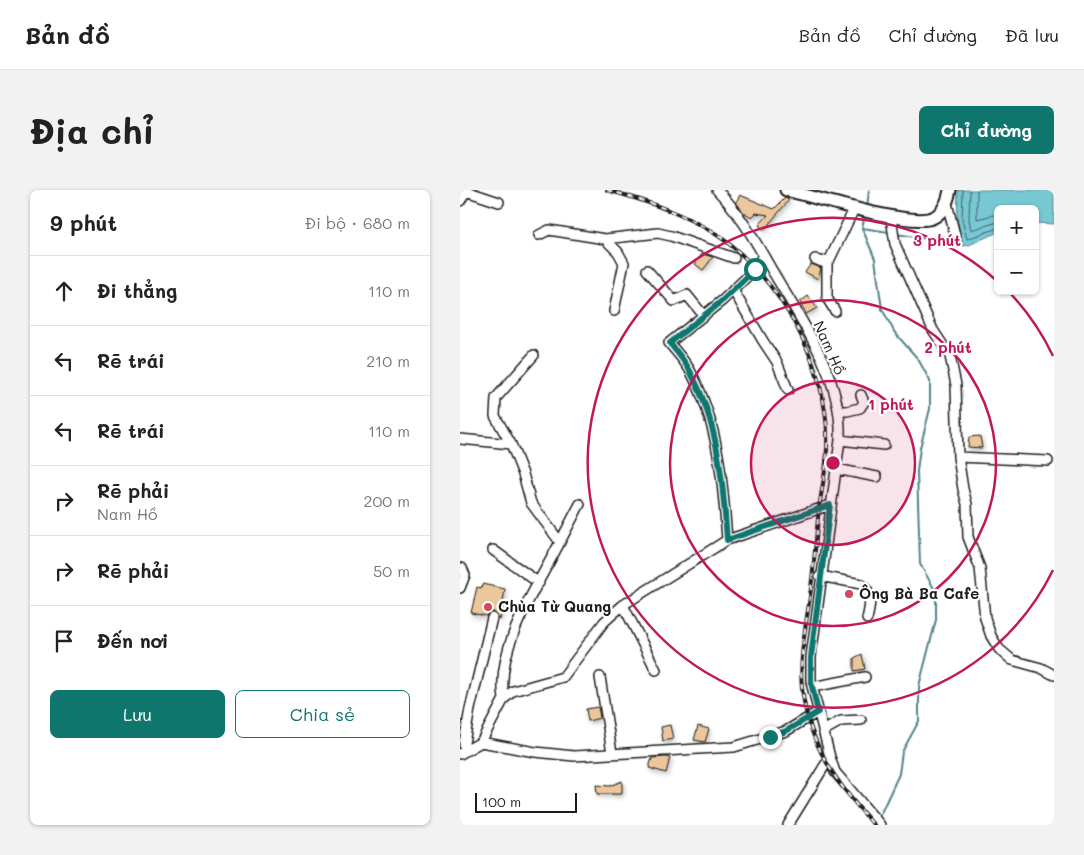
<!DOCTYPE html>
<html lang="vi">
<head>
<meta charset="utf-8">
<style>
  body { margin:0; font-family:Mali,sans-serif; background:#f2f2f2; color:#222 }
  .controls { position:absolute; right:15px; top:15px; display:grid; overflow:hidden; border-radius:8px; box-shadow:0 1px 4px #0004 }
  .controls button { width:45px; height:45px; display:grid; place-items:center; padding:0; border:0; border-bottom:1px solid #e0e0e0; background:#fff; color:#222; font:25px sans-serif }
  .scale { position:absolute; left:15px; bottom:12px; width:102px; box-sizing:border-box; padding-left:5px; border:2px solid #1c1c1c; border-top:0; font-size:14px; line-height:18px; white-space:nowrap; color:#1c1c1c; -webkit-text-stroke:4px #fff; paint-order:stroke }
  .stop { position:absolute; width:15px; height:15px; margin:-11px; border:4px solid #0f766e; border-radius:50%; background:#fff }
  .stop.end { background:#0f766e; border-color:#fff; box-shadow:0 1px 5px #0008 }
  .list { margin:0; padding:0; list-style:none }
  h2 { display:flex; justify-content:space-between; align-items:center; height:65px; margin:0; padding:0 20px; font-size:21px }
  h2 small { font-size:16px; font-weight:400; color:#767676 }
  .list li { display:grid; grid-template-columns:32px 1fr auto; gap:15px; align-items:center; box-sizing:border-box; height:70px; padding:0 20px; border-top:1px solid #e0e0e0 }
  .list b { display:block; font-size:19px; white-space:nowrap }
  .list p { margin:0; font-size:16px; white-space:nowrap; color:#767676 }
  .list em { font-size:16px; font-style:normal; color:#767676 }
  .actions { display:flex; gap:10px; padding:15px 20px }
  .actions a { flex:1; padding:11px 0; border:1px solid #0f766e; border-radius:8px; text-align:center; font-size:18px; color:#0f766e }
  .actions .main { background:#0f766e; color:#fff }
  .icon { flex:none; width:28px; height:28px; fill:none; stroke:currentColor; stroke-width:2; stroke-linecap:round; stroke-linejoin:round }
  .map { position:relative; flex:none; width:594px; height:635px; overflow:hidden; border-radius:8px }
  header { display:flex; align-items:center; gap:30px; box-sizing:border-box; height:70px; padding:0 25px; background:#fff; border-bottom:1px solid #e0e0e0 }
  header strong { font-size:24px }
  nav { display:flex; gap:28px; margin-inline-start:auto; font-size:18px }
  .intro { display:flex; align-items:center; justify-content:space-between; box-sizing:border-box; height:120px; padding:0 30px }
  h1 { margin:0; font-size:35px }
  .button { padding:12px 22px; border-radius:8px; background:#0f766e; color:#fff; font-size:18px; font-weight:700 }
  main { display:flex; gap:30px; padding:0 30px }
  aside { flex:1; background:#fff; border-radius:8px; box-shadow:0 1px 4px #0004 }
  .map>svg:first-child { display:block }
</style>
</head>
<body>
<header>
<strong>Bản đồ</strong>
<nav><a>Bản đồ</a><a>Chỉ đường</a><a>Đã lưu</a></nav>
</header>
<div class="intro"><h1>Địa chỉ</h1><a class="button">Chỉ đường</a></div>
<main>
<aside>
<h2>9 phút<small>Đi bộ · 680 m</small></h2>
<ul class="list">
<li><svg class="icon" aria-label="ahead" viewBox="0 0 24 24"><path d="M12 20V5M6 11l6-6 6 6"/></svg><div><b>Đi thẳng</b></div><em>110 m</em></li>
<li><svg class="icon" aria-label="left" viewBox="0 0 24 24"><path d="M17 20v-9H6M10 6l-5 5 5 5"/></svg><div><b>Rẽ trái</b></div><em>210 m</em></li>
<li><svg class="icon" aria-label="left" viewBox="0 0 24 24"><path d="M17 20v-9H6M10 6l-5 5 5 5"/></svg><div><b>Rẽ trái</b></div><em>110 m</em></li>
<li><svg class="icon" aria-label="right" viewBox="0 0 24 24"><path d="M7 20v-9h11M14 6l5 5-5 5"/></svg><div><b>Rẽ phải</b><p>Nam Hồ</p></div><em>200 m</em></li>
<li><svg class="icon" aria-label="right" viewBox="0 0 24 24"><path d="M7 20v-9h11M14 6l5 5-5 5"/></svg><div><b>Rẽ phải</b></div><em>50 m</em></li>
<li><svg class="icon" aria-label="arrive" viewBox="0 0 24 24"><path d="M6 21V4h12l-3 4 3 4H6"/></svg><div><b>Đến nơi</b></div></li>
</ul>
<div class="actions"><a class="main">Lưu</a><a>Chia sẻ</a></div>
</aside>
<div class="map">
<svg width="594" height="635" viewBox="0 0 594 635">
  <defs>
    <filter id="shadow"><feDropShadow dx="1.5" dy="2.5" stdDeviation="2.5" flood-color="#0004"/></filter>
  </defs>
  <rect width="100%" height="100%" fill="#fff"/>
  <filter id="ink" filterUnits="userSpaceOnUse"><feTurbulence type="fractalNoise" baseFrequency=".02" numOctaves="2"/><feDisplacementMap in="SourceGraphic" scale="10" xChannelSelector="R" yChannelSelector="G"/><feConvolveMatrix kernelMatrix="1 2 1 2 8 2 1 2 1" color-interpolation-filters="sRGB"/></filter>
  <g filter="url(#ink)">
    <path fill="#78c8d4" stroke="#53838a" d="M498 0H594V34L575 33V19H538V42L509 55 503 56 497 30Z"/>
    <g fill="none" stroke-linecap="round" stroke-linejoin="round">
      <path stroke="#416166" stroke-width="1" d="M503 0 502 30 507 49 538 38
        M510 0 509 29 511 40 538 32
        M517 0V29L538 24"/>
      <path stroke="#53838a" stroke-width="2" d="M407 18 409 0
        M405 25 402 38 415 69 422 119 435 143 458 169 470 191V219L460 258 457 281 460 374 476 402V430L459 496V531L442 562 439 584 420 625
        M402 38 429 42
        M436 44 474 50H494"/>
    </g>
    <path fill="#ecc79c" stroke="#1c1c1c" filter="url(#shadow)" d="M280 5 314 19 325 8 329 10 304 40 299 35 308 25 296 23 292 27 284 23 276 12Z
      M242 64 253 67 243 80 235 74Z
      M351 74 361 78 358 89 345 82Z
      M348 106 357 118 346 124 340 112Z
      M520 246 522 258 508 257 509 247Z
      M22 394 45 399 40 430 34 422H30L26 426 11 423 17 397 21 398Z
      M402 464 405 479 394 481V468Z
      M138 517 140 528 128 531 126 519Z
      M210 535 213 549 203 551 201 537Z
      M238 536 249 539 245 552 234 550Z
      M206 567 210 568 206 583 189 578 192 568Z
      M162 591V604H137L136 595 150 596Z"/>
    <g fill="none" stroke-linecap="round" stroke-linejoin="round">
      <g stroke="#1c1c1c" stroke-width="12">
        <path id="minor" d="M257 0C280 23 297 54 313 82 343 133 383 189 380 250L351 467V492L370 567 328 635
          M6 1 39 12
          M0 11 7 0
          M487 13 496 49
          M431 28 435 54 473 140 490 166 496 195 498 267 503 299 507 314 508 347 520 378 525 428 531 446 539 459 552 470 581 478 594 485
          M79 45 89 40 145 49 198 43 211 46 274 68
          M145 49 158 62 164 73 154 121
          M355 69 362 72 370 69 395 17
          M367 71V108L375 121
          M187 80 214 111 227 105 244 126
          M273 100 303 151 317 172 328 200
          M379 221H387L400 218 404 212 401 205
          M0 249 51 254
          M380 250 424 255
          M498 267 588 271
          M376 279 417 287
          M267 350C263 294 259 236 232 184 227 173 217 163 209 153L263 110 295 79 303 65
          M100 352 120 314
          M33 360 79 393
          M360 386 401 394C413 402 410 417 407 429
          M0 398 5 385 2 378
          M163 415 196 480
          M140 487 152 563
          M352 497 405 487
          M44 509C35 457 77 397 100 352L71 313 63 284 51 254 35 226 36 208 74 165
          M363 541 381 531 401 530
          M21 552 75 562 114 566 274 557 326 541 358 522
          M5 561 4 553 10 519 32 428
          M0 564 21 552 44 509 53 501 103 487 144 432 163 415 267 350 370 315
          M370 567 375 582 420 635"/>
      </g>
      <g stroke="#1c1c1c" stroke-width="15">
        <path id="major" d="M326 0C355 7 448 37 472 28 484 23 488 11 490 0"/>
      </g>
      <use href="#minor" stroke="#fff" stroke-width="9"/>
      <use href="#major" stroke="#fff" stroke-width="11"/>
      <g stroke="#1c1c1c" stroke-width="4">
        <path id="rail" d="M147 0C184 10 222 23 254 43 320 86 370 178 367 256 367 277 362 297 359 318 356 347 354 376 350 406 346 436 339 467 342 498 348 554 377 594 414 635"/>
      </g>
      <use href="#rail" stroke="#fff" stroke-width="2" stroke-dasharray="5.5" stroke-linecap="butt"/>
    </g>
  </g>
  <g fill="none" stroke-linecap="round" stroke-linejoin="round" filter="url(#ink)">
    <path stroke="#0f766e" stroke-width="6" d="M295 79 263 110 210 153C217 163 227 173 232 185 259 236 263 294 267 350L370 315 351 467V492L358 522 326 541 310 547"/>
  </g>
  <circle cx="373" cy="273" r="82" fill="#c2185b" fill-opacity=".12"/>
  <g fill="none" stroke="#c2185b" stroke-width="2.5">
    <circle cx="373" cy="273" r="82"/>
    <circle cx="373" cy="273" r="163"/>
    <path d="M593 380A245 245 0 1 1 537 91M548 101A245 245 0 0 1 593 166"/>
  </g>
  <g fill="#d1495b" stroke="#fff" stroke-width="2">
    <circle cx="389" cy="404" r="5"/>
    <circle cx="28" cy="417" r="5"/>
  </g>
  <g text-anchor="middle" stroke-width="4.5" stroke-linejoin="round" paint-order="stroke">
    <g font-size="15" fill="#1c1c1c" stroke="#fff">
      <text transform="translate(369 158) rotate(66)" y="5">Nam Hồ</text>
    </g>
    <g font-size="15" font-weight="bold" fill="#1c1c1c" stroke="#fff" text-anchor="start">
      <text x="399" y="409">Ông Bà Ba Cafe</text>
      <text x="38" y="422">Chùa Từ Quang</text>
    </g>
  </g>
  <circle cx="373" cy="273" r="8" fill="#c2185b" stroke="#fff" stroke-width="2.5"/>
  <g font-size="15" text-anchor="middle" font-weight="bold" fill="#c2185b" stroke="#fff" stroke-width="4.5" stroke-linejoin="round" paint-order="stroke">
    <text x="477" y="56">3 phút</text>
    <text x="488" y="163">2 phút</text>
    <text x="431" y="220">1 phút</text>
  </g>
</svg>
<div class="controls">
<button>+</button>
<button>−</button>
</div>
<div class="scale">100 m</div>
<div class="stop" style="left:295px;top:79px"></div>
<div class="stop end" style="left:310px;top:547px"></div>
</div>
</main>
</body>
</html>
